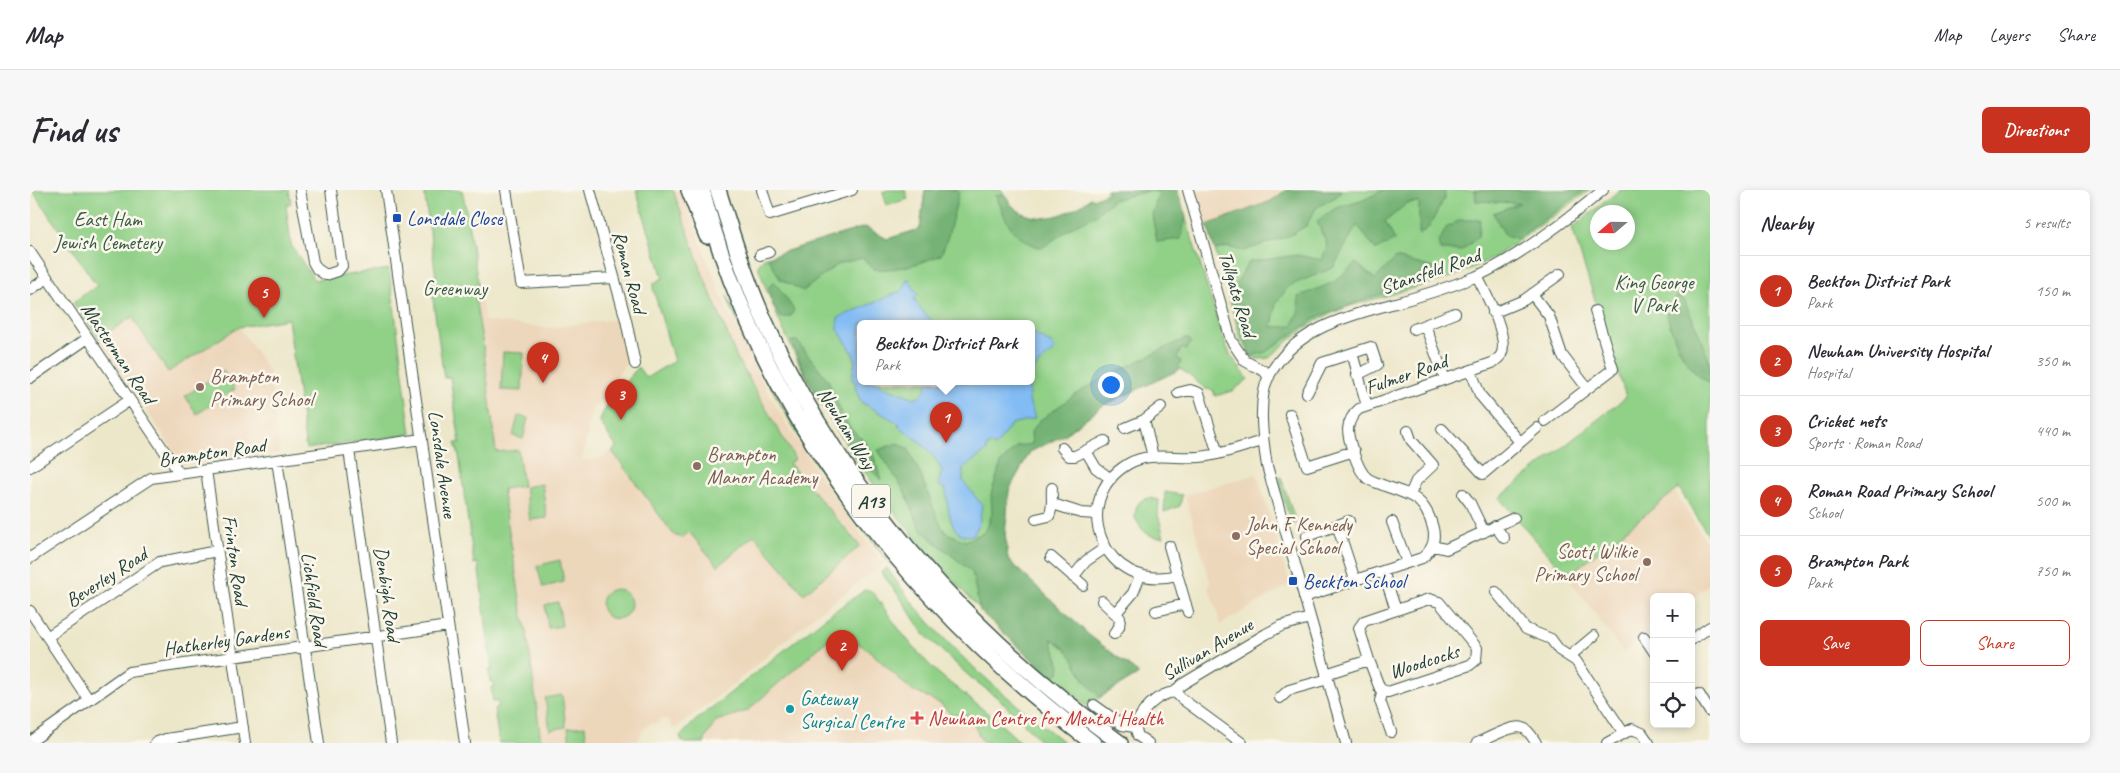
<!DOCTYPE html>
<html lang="en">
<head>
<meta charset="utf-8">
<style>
  body { margin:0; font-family:Caveat,sans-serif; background:#f7f7f7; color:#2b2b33 }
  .controls { position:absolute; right:15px; bottom:15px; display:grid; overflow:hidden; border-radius:8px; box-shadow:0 2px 8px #0003 }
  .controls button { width:45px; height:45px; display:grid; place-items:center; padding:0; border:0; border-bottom:1px solid #e1e1e2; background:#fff; color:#2b2b33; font:25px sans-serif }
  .compass { position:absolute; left:1560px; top:15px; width:45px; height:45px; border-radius:50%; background:#fff; box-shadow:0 2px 8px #0003; rotate:250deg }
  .you { position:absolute; left:1080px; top:194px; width:18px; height:18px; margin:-12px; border:4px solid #fff; border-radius:50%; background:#1a73e8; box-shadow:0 0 0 8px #1a73e833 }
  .badge { display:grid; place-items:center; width:32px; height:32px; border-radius:50%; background:#c8321e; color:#fff; font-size:16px; font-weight:700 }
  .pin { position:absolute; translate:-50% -41px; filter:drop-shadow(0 1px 2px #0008) }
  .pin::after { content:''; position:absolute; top:26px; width:18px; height:15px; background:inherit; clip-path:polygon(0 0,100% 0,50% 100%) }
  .popup { position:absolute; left:827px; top:130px; width:178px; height:65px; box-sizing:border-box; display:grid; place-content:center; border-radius:8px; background:#fff; filter:drop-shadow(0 1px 4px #0005); font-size:16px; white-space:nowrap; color:#7c7c81 }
  .popup b { font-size:19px; color:#2b2b33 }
  .popup::after { content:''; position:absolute; left:50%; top:100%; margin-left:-10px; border:10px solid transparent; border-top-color:#fff }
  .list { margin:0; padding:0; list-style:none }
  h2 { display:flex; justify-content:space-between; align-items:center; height:65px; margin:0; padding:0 20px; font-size:21px }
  h2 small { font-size:16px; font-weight:400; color:#7c7c81 }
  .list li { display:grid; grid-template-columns:32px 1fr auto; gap:15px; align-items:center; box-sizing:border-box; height:70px; padding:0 20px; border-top:1px solid #e1e1e2 }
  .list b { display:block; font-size:19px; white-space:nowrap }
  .list p { margin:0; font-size:16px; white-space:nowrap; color:#7c7c81 }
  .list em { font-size:16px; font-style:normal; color:#7c7c81 }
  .actions { display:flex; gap:10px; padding:15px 20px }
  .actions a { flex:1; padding:11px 0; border:1px solid #c8321e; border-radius:8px; text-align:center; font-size:18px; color:#c8321e }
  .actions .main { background:#c8321e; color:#fff }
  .icon { flex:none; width:28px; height:28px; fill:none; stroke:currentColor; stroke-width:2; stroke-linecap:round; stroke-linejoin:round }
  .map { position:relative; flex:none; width:1680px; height:553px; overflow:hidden; border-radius:8px }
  header { display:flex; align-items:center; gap:30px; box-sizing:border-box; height:70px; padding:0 25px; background:#fff; border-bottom:1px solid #e1e1e2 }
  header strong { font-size:24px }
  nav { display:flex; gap:28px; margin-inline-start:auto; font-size:18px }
  .intro { display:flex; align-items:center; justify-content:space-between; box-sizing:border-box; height:120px; padding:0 30px }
  h1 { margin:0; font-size:35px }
  .button { padding:12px 22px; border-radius:8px; background:#c8321e; color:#fff; font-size:18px; font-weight:700 }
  main { display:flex; gap:30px; padding:0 30px }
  aside { flex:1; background:#fff; border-radius:8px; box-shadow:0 2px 8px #0003 }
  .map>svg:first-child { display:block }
</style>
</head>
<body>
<header>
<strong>Map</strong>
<nav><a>Map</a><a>Layers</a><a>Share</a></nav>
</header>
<div class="intro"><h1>Find us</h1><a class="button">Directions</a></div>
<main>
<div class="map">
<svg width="1680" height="553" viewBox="0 0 1680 553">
  <rect width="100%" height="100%" fill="#fbf7ec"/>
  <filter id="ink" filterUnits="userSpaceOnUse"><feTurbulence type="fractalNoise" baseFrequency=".02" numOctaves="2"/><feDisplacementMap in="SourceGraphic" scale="10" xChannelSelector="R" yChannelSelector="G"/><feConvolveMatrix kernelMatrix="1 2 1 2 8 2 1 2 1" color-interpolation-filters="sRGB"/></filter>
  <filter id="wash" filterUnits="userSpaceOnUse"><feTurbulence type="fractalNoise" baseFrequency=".0096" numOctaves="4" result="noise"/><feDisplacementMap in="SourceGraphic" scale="20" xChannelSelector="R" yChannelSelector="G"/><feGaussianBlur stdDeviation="1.12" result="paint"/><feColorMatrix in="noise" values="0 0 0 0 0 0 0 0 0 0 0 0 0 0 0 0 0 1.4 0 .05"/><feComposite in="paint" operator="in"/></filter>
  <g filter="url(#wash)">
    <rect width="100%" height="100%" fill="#ede7ca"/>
    <path fill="#edd7bb" d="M606 0H651L694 113 737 201 790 288 853 374 784 426 698 499 644 539 640 536 641 531 630 527 629 533 620 534 613 540 608 550H600V553H495L431 108 450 106 455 131 519 138 588 129 597 172 566 216H563L552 270H564L574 267 586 257 570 232V228L582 211 608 177 616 188 644 171 623 98 624 93 633 88Z
      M1166 0H1256L1241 11 1177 35Z
      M102 127 138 182 209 137 239 181 250 263 154 276 68 149Z
      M1227 284 1260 394 1190 435 1187 422 1178 397 1180 392 1155 305Z
      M1644 301 1680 358V394L1661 409V407H1624V439L1593 462 1537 386Z
      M809 440 841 462 881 500 911 514 921 525H939L952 550 962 553H651L670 536 717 521Z"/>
    <path fill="#90d087" stroke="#58865e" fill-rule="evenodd" d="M2 0H259L261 13 256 15 261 55 284 90 359 79 381 244 276 259 258 129 209 137 138 182 102 127 68 149 43 112 67 96Z
      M394 0H432L435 14 450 106 445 107 454 162 466 262 488 260 493 296 473 299V304L492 421 497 443 511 551 514 553H469L464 518 468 517V512H463L461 497H465L464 492H460L459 480H462L448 373 444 374 429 266 425 253H430L420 187 414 188 400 88 406 87Z
      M606 0H643L672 82 707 168 765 269 759 273 830 356 774 404 724 345 688 376 659 342 652 348 644 345 582 261 586 257 570 232C571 218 599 189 608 177L616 188 644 171 623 98 624 93 633 88Z
      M858 0H875L878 9 857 16 853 2Z
      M895 0H972C982 30 1018 33 1043 21 1050 18 1056 12 1062 7L1063 9 1077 3 1076 0H1147L1194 151 1201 166 1218 189 1203 201 1185 206 1183 200 1176 199 1151 179 1072 216 1034 245 1000 261 979 300 975 344 978 370 1059 445 1109 484 1056 516C914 398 789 253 728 76L734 68 835 37 857 49 890 39ZM831 134H1001V192H831Z
      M1256 0H1560L1467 66 1425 86 1317 117 1291 128 1263 147 1239 168 1227 169 1221 166 1211 149 1181 46 1241 11Z
      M1590 0H1680V348L1649 298 1537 386 1469 308 1596 207 1542 38ZM1568 22H1598V52H1568Z
      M697 106 729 174 761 231 807 302 860 374 820 323 776 260 729 175 703 123Z
      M473 162 494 163 492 201 471 200Z
      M193 181 205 199 167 224 155 206Z
      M488 226 498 228 493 249 483 246Z
      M1251 287 1266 333 1261 334 1248 288Z
      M512 294 517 328 500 330 495 297Z
      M1135 302 1152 305 1150 316 1134 322Z
      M1120 308 1129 310 1128 325 1134 347C1118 348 1113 342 1105 328 1106 316 1107 310 1120 308Z
      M530 370 534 392 513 397 507 376Z
      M857 378C865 389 873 401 882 412 925 466 981 511 1035 553H1013L968 508 939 486 893 443 870 407 851 382Z
      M571 414a15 15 0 1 1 30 0a15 15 0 1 1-30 0Z
      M835 400 842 401C862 430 882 459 908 483 936 507 964 526 991 553H962L952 551 939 525H921L911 514 881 500 841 462 809 440 717 521 686 531 675 549V553H654L650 547 665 531 796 427Z
      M528 412 532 436 518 438 515 415Z
      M532 505 536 537 520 540 515 508Z
      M555 536 557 553H540L538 538Z"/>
    <path fill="#74b274" stroke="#4a7854" d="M895 0H927L929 3 918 46 911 65C888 74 868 81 843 79L833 68 808 74 773 101 750 89 738 67 835 37 857 49 890 39Z
      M1076 0H1147L1156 27 1151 49 1127 52 1122 25 1129 2 1118 1 1083 10 1063 27 1045 35 1012 58C981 48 977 33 966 5L974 4C978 9 981 16 986 19 1011 37 1040 24 1062 7L1063 9 1077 3Z
      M1256 0H1311L1307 6 1286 18 1276 36 1259 46 1213 61 1198 57 1185 60 1177 35 1241 11Z
      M1354 0H1414L1415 7 1399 37 1389 45V12L1377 13 1355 32 1365 50 1346 60 1327 35 1303 78 1259 96 1246 113 1242 137 1262 136 1269 120 1268 107 1304 92 1326 73 1345 89 1366 68 1415 81 1289 126 1236 162 1221 166 1200 103 1219 72 1267 65 1292 70 1297 55 1287 31 1306 18 1331 11Z
      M1445 0H1555L1487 49 1475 45 1463 23 1490 13 1446 11Z
      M1430 30H1450L1448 47 1431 61 1411 60 1409 52 1416 38Z
      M744 91 764 120 761 126 751 128 742 112 739 97Z
      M1647 106 1654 110 1668 141 1680 174V193C1655 180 1643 148 1636 121Z
      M1154 149H1159L1161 153 1156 160 1152 158 1147 168 1151 171 1148 176 1151 179 1072 216 1034 245 1000 262 979 300 975 344 978 370 1059 445 1109 484 1070 507C1065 502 1060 497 1056 492 1043 473 1044 461 1021 449L1030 475 1029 483 1021 487 950 421 942 382 891 340 874 300 848 260 868 253 878 259 891 286 908 329 915 342 935 351 955 342 962 324 961 304 971 273 987 256 1002 254 1001 242 1009 231 1046 204 1072 189Z
      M761 151H767L798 190 812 225 821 239 834 251 844 267 851 290C808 248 784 206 761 151Z"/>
    <path fill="#82bcf4" stroke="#507c94" d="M878 88 888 105 884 109 895 124 906 134H831V192H848C857 203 872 201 883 208 893 207 896 201 897 192H999V211L1005 228 981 234 967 255 964 257 961 254 956 258 957 261 933 278V291L952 315 949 335 943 345C919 351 918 316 916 300L910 296 909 291 912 280C900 258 889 251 868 236L870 234 831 212 825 197 826 192 822 190 825 170 823 163 808 140V128L873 100Z
      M1001 142 1020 153 1025 160 1007 175 1001 187Z"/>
  </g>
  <g filter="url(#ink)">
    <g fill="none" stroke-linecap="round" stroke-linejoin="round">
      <g stroke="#3e564a" stroke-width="12">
        <path id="minor" d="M270 0 283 72 287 79 296 85 308 81 312 76 301 0
          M356 0 435 553
          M476 0 491 93 584 88
          M560 0 596 130 605 174
          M732 0 740 25 822 0
          M1158 0 1201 150 1215 171 1234 181 1239 187
          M0 62 150 284
          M730 65 739 62
          M0 100 17 88
          M1502 104 1519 126 1532 165 1557 198
          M1463 123 1494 110 1530 84
          M1395 135 1415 189
          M1384 139 1425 123
          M1322 163 1337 216
          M1441 181 1450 205 1490 252
          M0 188 58 148
          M1148 203 1160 200 1169 203 1188 264
          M1277 203 1292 173 1341 157 1347 175 1327 185
          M1260 224 1277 276 1324 261
          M1114 230 1123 267
          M1515 231 1583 179 1565 121
          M1095 238 1114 230 1131 217
          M1412 239 1453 284 1507 238
          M1378 241 1381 250 1403 275 1386 291 1380 305
          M1032 258 1039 266H1045L1075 251
          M319 260 361 553
          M1056 261 1066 278 1081 289
          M247 270 289 553
          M0 277 100 210
          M176 280 215 553
          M1433 304 1440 313 1454 342
          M1023 314 1051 323 1067 324
          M1006 329 1019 326C1024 316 1021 309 1022 298
          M1362 332 1377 373
          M1307 335 1325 390
          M1465 336 1474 348
          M1277 346 1319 331
          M1139 356 1158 422
          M1403 356 1416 359 1484 328
          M1021 367 1053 395
          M0 368 121 288 392 249
          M1353 381 1366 420
          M1147 385C1075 404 1036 311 1098 274 1121 260 1152 271 1177 266 1196 263 1214 256 1233 251
          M1043 387 1056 371 1075 358
          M1466 402 1496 439 1521 449 1529 460 1546 471 1593 542
          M1274 407 1392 368C1402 360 1406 351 1403 338 1395 308 1382 305 1355 296 1349 293 1342 292 1337 288 1328 281 1318 250 1318 239 1319 230 1323 224 1329 219L1462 173C1465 171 1469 168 1471 165 1480 148 1455 102 1447 86
          M1072 411 1090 428 1089 437 1084 444
          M0 421 59 510
          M1126 421 1156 414
          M1086 423 1103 403 1110 386
          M17 447 130 372 187 361
          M1614 447 1624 462
          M1661 450 1680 437
          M1540 466 1564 446
          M1296 484 1339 470 1329 438 1334 431 1399 409 1409 412 1447 458 1446 470 1440 475 1358 502 1350 499 1339 470
          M1353 501 1350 511 1361 542
          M1145 502 1152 509 1212 553
          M1669 504 1680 522
          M1250 508 1259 500 1298 489
          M1064 515 1092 535 1105 537
          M1105 537C1112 520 1126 504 1145 502L1151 495 1236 444 1251 436 1280 428
          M1105 537 1108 546 1118 553
          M0 552 99 482 418 436
          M125 553 136 549 213 537
          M1316 553 1237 276C1233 251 1227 209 1239 186 1263 141 1313 127 1358 115 1388 107 1417 98 1445 87 1484 70 1540 28 1573 0
          M1447 553C1457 549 1483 534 1493 538 1499 540 1503 548 1506 553
          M1577 553 1602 539 1612 543 1619 553"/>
      </g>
      <g stroke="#3e564a" stroke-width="18">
        <path id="highway" d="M659 0 677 46
          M672 0C731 225 880 414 1063 553
          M688 0C701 42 714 84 732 125 810 301 935 441 1090 553"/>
      </g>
      <use href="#minor" stroke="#fff" stroke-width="10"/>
      <use href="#highway" stroke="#fff" stroke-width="15"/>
    </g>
  </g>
  <g fill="#1a4fb4" stroke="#fbf7ec" stroke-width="2">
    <rect x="362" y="23" width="10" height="10" rx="2.5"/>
    <rect x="1258" y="386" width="10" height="10" rx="2.5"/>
  </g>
  <g fill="#8d6e63" stroke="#fbf7ec" stroke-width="2">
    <circle cx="170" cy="197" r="5"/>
    <circle cx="667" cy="276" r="5"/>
    <circle cx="1206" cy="346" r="5"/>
    <circle cx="1617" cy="372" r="5"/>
  </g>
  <circle fill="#0f9aa8" stroke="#fbf7ec" stroke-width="2" cx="760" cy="519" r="5"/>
  <path fill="#e0444e" stroke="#fbf7ec" stroke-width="2" d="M884.5 520.5h5v5h5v5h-5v5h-5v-5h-5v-5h5z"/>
  <g text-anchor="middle" stroke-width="5" stroke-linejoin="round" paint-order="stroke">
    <rect fill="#fbf7ec" stroke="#61756b" stroke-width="1" x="822" y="294.5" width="38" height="33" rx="4"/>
    <g font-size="19" font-weight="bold" fill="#1f3d34">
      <text x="841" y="318">A13</text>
    </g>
    <g font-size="20" fill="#164399" stroke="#fbf7ec" text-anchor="start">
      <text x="377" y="35">Lonsdale Close</text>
      <text x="1273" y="398">Beckton School</text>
    </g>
    <g font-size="20" fill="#365a45" stroke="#fbf7ec">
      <text x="78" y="36">East Ham<tspan x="78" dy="23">Jewish Cemetery</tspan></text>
      <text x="1624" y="99">King George<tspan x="1624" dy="23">V Park</tspan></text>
      <text x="425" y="105">Greenway</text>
    </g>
    <g font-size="20" fill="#1f3d34" stroke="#fbf7ec">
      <text transform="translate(1400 81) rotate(-19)" y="7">Stansfeld Road</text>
      <text transform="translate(600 82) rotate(75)" y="7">Roman Road</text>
      <text transform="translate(1208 104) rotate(73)" y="7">Tollgate Road</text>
      <text transform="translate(89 163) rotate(56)" y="7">Masterman Road</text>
      <text transform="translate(1376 184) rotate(-19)" y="7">Fulmer Road</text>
      <text transform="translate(817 238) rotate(58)" y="7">Newham Way</text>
      <text transform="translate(182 262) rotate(-8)" y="7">Brampton Road</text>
      <text transform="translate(413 274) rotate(82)" y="7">Lonsdale Avenue</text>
      <text transform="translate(206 370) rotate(82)" y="7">Frinton Road</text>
      <text transform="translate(76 387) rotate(-33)" y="7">Beverley Road</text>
      <text transform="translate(358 404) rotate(82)" y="7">Denbigh Road</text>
      <text transform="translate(285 409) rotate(82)" y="7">Lichfield Road</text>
      <text transform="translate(196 450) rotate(-8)" y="7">Hatherley Gardens</text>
      <text transform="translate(1177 459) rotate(-31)" y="7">Sullivan Avenue</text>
      <text transform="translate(1394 471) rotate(-18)" y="7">Woodcocks</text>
    </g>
    <g font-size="20" fill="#785e54" stroke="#fbf7ec" text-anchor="start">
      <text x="180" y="193">Brampton<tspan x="180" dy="23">Primary School</tspan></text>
      <text x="677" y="271">Brampton<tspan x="677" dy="23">Manor Academy</tspan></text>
      <text x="1216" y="341">John F Kennedy<tspan x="1216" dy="23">Special School</tspan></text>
      <text x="1607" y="368" text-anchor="end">Scott Wilkie<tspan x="1607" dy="23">Primary School</tspan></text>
    </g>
    <g font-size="20" fill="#0d838f" stroke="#fbf7ec" text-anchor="start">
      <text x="770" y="515">Gateway<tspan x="770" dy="23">Surgical Centre</tspan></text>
    </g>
    <g font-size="20" fill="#be3a42" stroke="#fbf7ec" text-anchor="start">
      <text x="898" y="535">Newham Centre for Mental Health</text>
    </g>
  </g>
</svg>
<div class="controls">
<button>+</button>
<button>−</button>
<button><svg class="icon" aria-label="locate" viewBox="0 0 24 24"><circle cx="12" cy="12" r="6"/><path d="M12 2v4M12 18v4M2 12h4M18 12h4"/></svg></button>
</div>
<svg class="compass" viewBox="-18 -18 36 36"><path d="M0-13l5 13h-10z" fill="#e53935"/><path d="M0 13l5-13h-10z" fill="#7c7c81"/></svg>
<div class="you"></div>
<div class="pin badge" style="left:916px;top:253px">1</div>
<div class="popup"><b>Beckton District Park</b>Park</div>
<div class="pin badge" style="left:812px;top:481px">2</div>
<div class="pin badge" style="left:591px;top:230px">3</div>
<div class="pin badge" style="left:513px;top:193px">4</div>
<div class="pin badge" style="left:234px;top:128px">5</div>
</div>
<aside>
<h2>Nearby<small>5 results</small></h2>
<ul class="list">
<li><span class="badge">1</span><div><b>Beckton District Park</b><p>Park</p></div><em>150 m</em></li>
<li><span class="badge">2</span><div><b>Newham University Hospital</b><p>Hospital</p></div><em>350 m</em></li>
<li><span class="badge">3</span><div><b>Cricket nets</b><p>Sports · Roman Road</p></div><em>440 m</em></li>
<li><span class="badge">4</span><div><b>Roman Road Primary School</b><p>School</p></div><em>500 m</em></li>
<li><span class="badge">5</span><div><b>Brampton Park</b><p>Park</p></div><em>750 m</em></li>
</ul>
<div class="actions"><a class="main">Save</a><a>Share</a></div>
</aside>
</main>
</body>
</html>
